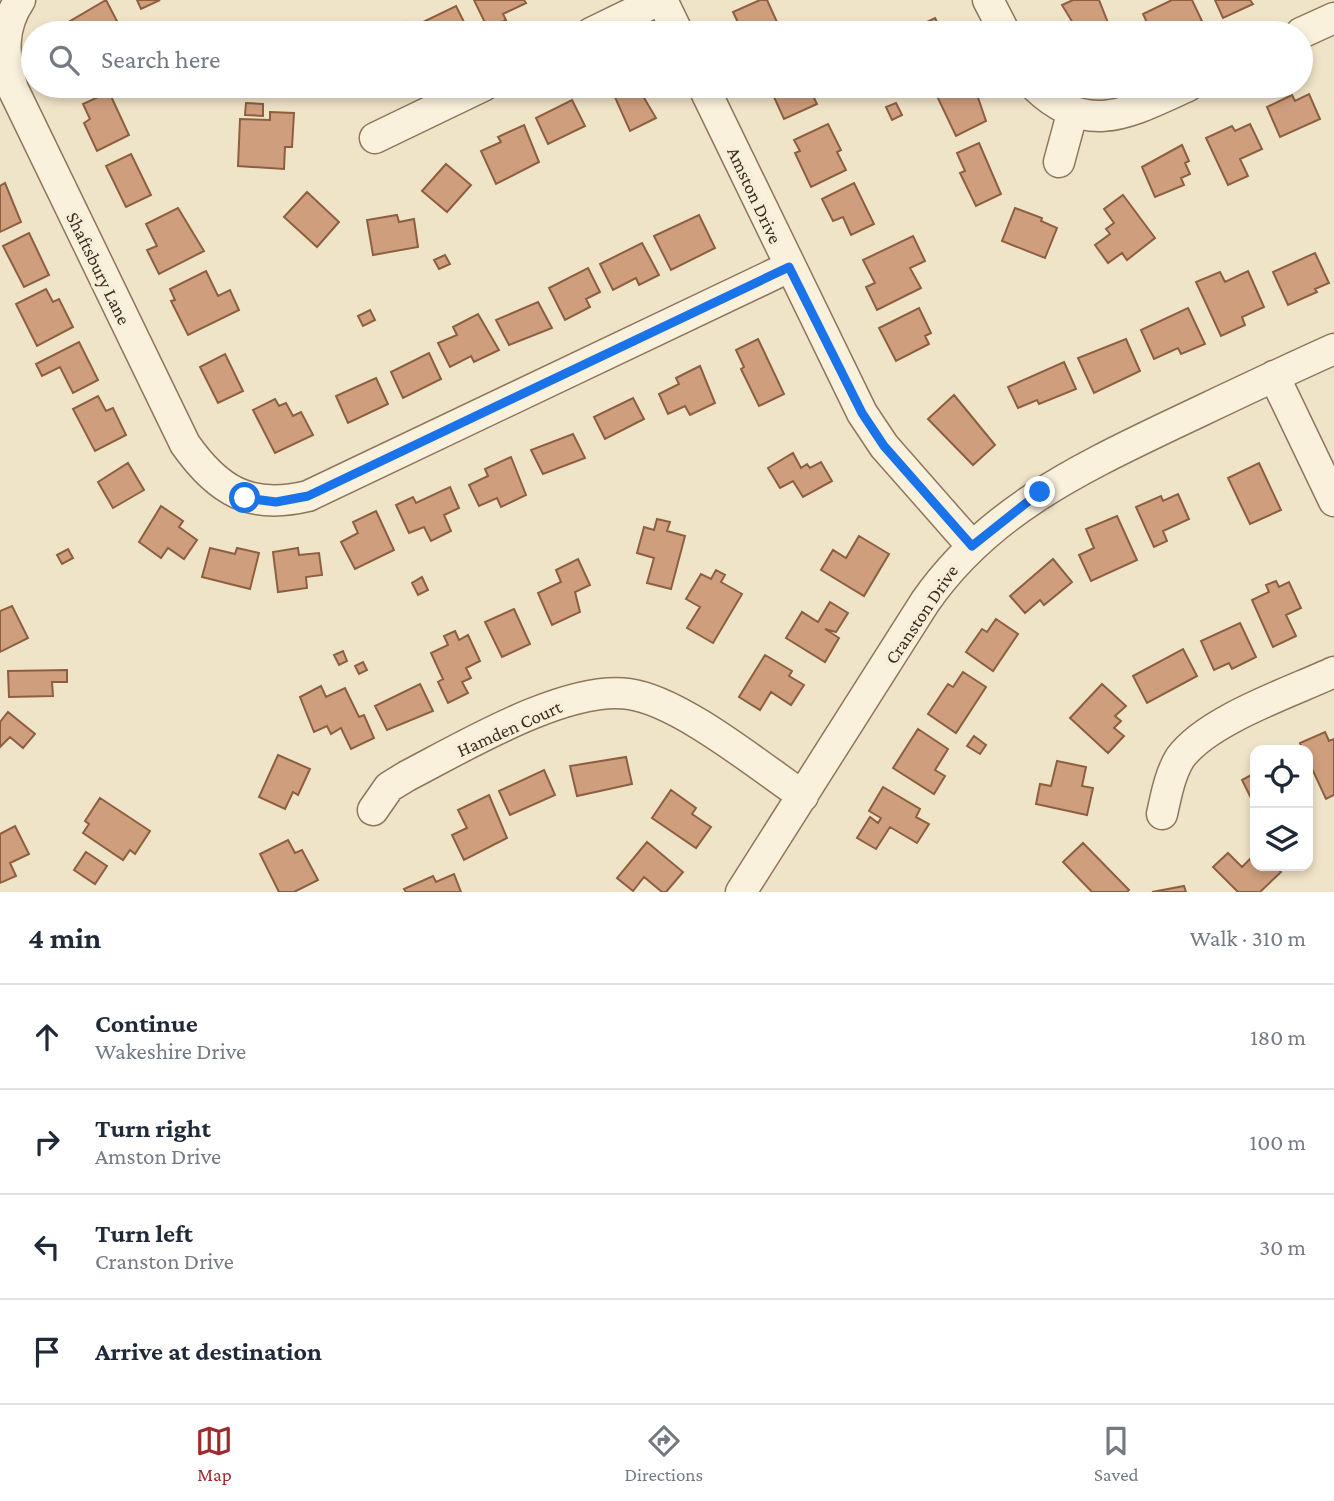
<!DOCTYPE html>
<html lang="en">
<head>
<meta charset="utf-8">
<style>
  body { margin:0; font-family:"Crimson Pro",serif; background:#f2f2f3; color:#1f2937 }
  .controls { position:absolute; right:21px; bottom:21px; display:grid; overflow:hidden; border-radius:14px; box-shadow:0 4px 10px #0003 }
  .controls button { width:63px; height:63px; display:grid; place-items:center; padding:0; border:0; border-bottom:2px solid #e0e1e3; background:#fff; color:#1f2937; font:35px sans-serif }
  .stop { position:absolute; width:21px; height:21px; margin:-16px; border:5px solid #1a73e8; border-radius:50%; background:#fff }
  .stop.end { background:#1a73e8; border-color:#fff; box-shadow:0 2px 7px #0008 }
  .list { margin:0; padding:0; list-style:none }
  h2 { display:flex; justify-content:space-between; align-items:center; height:91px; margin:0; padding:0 28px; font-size:30px }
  h2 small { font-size:23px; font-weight:400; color:#747a83 }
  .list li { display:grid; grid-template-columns:46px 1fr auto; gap:21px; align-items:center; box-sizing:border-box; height:105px; padding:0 28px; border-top:2px solid #e0e1e3 }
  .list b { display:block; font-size:26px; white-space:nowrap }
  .list p { margin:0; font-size:23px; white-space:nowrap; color:#747a83 }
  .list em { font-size:23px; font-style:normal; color:#747a83 }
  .icon { flex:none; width:38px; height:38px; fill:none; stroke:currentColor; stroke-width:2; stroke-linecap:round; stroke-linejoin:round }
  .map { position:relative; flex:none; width:1334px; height:892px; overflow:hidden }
  .search { position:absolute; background:#fff; box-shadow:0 4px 10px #0003; left:21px; right:21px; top:21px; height:77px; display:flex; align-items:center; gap:18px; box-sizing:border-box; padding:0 24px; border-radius:38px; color:#747a83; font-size:26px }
  .sheet { height:511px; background:#fff }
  nav { display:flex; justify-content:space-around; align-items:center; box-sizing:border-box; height:98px; border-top:2px solid #e0e1e3; background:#fff; font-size:19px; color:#747a83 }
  nav a { display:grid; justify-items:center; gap:4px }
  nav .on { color:#9e2a2b }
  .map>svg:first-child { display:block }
</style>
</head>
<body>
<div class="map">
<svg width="1334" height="892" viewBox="0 0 1334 892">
  <rect width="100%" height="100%" fill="#f0e4c8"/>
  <path fill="#cf9f7d" stroke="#8d5f41" stroke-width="2" d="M106 0 119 25 102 33H72L67 23Z
    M137 0H160L141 9Z
    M474 0H524L526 3 503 14 506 20 488 29Z
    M760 0H767L782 33H743L733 12Z
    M1073 0H1099L1112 33H1079L1062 5Z
    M1172 0H1192L1202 21 1176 33H1152L1143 14Z
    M1215 0H1250L1253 4 1223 18Z
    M456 6 469 32 424 33 419 24Z
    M935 18 942 32 947 30 949 33H911L910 30Z
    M407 22 412 33H384Z
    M610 86H637L656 118 630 131Z
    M769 86H808L817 104 784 119Z
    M953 86H974L986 121 956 136 936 94Z
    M109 92 129 135 97 151 84 123 90 119 83 104Z
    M1309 94 1320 119 1280 137 1267 107 1292 95 1295 101Z
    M572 100 585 126 548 144 536 118Z
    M246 103 263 104V116L245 115Z
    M896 103 902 115 892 120 886 107Z
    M270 112 294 113 292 147H285L284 169 238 166 240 119 270 120Z
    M828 124 841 150 837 152 846 170 811 187 795 153 800 151 794 140Z
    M1250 124 1262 149 1240 159 1248 176 1228 185 1206 138 1232 126 1235 131Z
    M524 125 539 162 496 184 481 151 501 142 498 137Z
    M979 143 1001 194 976 206 960 173 965 171 957 153Z
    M1182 145 1189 161 1185 163 1190 174 1181 178 1184 185 1155 197 1142 167Z
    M131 154 151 195 126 207 106 166Z
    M446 164 471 185 447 212 422 191Z
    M5 183 21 222 0 232V186Z
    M854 183 874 224 851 235 843 217 833 221 822 199Z
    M307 192 339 222 317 247 284 217Z
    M1123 195 1155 238 1127 260 1122 253 1108 263 1095 245 1110 234 1106 229 1114 223 1104 209Z
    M178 208 204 251 159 274 147 250 157 246 146 224Z
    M1015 208 1042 218 1041 221 1057 228 1045 258 1002 241Z
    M397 215 399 222 414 219 418 247 373 255 367 220Z
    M699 215 715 248 671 270 654 236Z
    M29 233 49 275 24 287 3 246Z
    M913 236 925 261 910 268 921 288 877 310 866 287 875 283 863 260Z
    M642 243 659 275 639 285 636 278 613 290 600 264Z
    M1315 253 1329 283 1315 289 1317 292 1288 305 1273 272Z
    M445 255 450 264 439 269 434 260Z
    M588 268 600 292 586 299 590 307 565 320 549 288Z
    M206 271 218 296 230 290 239 310 188 335 171 301 175 300 170 289Z
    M1248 271 1264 307 1242 317 1245 325 1221 336 1196 282 1220 272 1225 282Z
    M46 289 53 302 59 299 73 327 37 346 16 304Z
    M538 302 552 328 509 345 496 320Z
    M919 308 931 333 925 336 929 344 896 361 879 328Z
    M1188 308 1205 344 1181 354 1178 348 1154 359 1141 330Z
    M370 310 375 320 363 326 358 316Z
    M478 314 499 350 474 362 471 356 450 367 438 343 457 335 453 327Z
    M758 339 784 394 759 406 741 369 744 367 736 350Z
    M1126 339 1140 371 1094 393 1078 358Z
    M79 342 98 380 73 393 60 367 42 376 36 364Z
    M429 353 441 379 403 398 391 372Z
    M225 354 243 391 218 403 200 367Z
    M1064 362 1076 389 1039 404 1037 400 1018 408 1008 387Z
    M700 366 715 403 690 415 685 406 668 414 659 394 679 384 676 378Z
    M376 378 388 404 348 423 336 396Z
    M954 395 995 445 973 465 928 419Z
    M98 396 106 411 113 408 126 435 95 451 73 409Z
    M633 398 644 419 605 439 594 417Z
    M275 399 279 406 286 403 293 416 301 412 313 435 275 453 253 410Z
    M573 434 585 458 543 474 531 450Z
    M793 453 801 468 807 464 810 468 821 462 832 481 803 497 793 481 780 488 768 468Z
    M511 457 526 495 501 507 497 498 479 506 469 485 488 476 485 469Z
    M128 463 144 490 113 508 98 482Z
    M1259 463 1281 510 1250 524 1228 478Z
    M450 487 459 508 444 515 451 531 431 541 424 527 409 533 396 505 413 497 416 503Z
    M1178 494 1189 519 1163 531 1167 541 1154 547 1136 507 1161 496 1163 501Z
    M161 506 183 521 179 527 197 540 184 559 168 548 161 558 139 542Z
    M376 511 394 550 355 569 341 542 358 533 353 522Z
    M1117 516 1137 560 1091 581 1079 555 1094 548 1086 529Z
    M657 519 670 522 667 531 685 536 671 589 647 583 654 558 637 553 644 527 654 530Z
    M859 536 889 554 864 596 821 570 833 550 846 558Z
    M210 548 235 554 237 548 259 553 250 589 202 577Z
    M298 548 299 555 319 553 322 575 306 577 307 588 278 592 273 552Z
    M68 549 73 558 62 564 57 555Z
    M578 559 590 585 575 592 580 612 552 625 538 593 561 582 556 570Z
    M1053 559 1072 582 1044 605 1040 600 1025 613 1010 596Z
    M716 570 725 575 721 582 742 594 713 643 687 628 700 607 686 599 701 574 711 579Z
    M422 577 428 590 418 595 412 583Z
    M1276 581 1279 587 1289 582 1301 608 1286 615 1296 636 1273 647 1252 600 1269 592 1266 585Z
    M830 602 848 613 836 632 825 629 839 638 825 662 786 638 802 612 818 622Z
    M12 606 28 638 0 652V611Z
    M514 609 530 644 502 657 485 622Z
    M996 619 1018 634 993 671 966 652 982 629 987 632Z
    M1240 623 1256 657 1232 669 1229 663 1214 670 1201 641Z
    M455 631 459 640 468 635 480 661 466 668 471 678 462 682 468 693 448 703 438 682 443 679 431 653 448 645 444 636Z
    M1183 649 1197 676 1147 703 1133 676Z
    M343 651 347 661 339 665 334 655Z
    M765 655 792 671 789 676 804 685 791 705 771 692 760 710 739 697Z
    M363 662 367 670 359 674 355 666Z
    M67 670V682H52L53 696 9 697 8 671Z
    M963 672 986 687 956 733 928 714 948 684 953 687Z
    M420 684 433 711 387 730 375 706Z
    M1102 684 1126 706 1115 716 1121 721 1114 728 1124 736 1108 753 1070 718Z
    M321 686 326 697 345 688 359 717 364 715 374 738 351 749 341 728 331 734 327 726 314 732 300 697Z
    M8 712 35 734 23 748 10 737 0 747V722Z
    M918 729 948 749 935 770 945 776 934 794 893 768Z
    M1325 732 1329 741 1334 739V795L1326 799 1308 760V750H1303L1300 743Z
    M974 736 986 745 980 754 967 746Z
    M278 755 310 769 298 795 293 792 285 809 259 797Z
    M626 757 632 784 577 796 570 766Z
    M1057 761 1086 767 1082 786 1093 788 1087 815 1036 804 1040 784 1051 786Z
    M544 770 555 795 510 815 499 791Z
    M1255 773V799L1252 800 1242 780Z
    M883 787 920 809 916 817 929 824 917 843 890 827 876 849 857 838 870 817 878 823 881 818 869 811Z
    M671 790 696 808 692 814 711 827 696 848 652 818Z
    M489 795 507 838 464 860 452 835 467 828 458 810Z
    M100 798 150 831 135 854 130 850 123 860 83 833 89 824 85 821Z
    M15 826 29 854 10 863 16 876 0 883V834Z
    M288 840 295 853 302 850 318 880 294 892H279L260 854Z
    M647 842 683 872 666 892H662L644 877 633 891 617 878Z
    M1083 843 1129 890 1127 892H1092L1063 862Z
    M86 852 107 866 95 884 74 870Z
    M1228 853 1242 867 1255 854V866H1275L1281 872 1260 892H1238L1213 867Z
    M454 874 461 892H406L404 889 433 876 436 882Z
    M1184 886 1186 892H1152Z"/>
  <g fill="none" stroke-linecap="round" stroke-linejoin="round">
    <g stroke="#8d765c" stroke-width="33">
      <path id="minor" d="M20 0C1 28 3 57 13 89L185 444C218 491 250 510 308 496L789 267
        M662 0 678 33
        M988 0 1005 33
        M591 33 659 0
        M1301 33 1334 18
        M703 86 862 413 884 446 972 546
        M1035 86C1088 138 1130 112 1188 86
        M375 138 483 86
        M1059 162 1072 114
        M1274 376 1334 501
        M373 810 389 787 407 776C463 747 566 685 629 694 680 701 759 766 803 796
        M1162 814C1166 796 1170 774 1180 758 1207 720 1291 692 1334 672
        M741 892 925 602C986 514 1075 471 1169 426 1224 400 1278 374 1334 349"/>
    </g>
    <use href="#minor" stroke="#faf1dc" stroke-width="30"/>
  </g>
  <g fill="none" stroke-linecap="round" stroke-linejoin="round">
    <path stroke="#1a73e8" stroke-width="9" d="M245 498 276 502 308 496 789 267 862 413 884 446 972 546 1040 492"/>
  </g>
  <g text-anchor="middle" stroke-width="7" stroke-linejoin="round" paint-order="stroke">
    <g font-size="19" fill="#3d2e20" stroke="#f7eed8">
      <text transform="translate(755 195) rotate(65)" y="7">Amston Drive</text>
      <text transform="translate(99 268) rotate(64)" y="7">Shaftsbury Lane</text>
      <text transform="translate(921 614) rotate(-56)" y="7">Cranston Drive</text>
      <text transform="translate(509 728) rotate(-24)" y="7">Hamden Court</text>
    </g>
  </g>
</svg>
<div class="controls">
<button><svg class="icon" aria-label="locate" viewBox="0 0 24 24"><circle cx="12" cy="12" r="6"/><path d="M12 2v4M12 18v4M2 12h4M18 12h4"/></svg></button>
<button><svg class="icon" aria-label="layers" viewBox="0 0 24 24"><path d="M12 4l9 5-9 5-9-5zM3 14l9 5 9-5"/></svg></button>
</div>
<div class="stop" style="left:245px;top:498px"></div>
<div class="stop end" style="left:1040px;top:492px"></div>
<div class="search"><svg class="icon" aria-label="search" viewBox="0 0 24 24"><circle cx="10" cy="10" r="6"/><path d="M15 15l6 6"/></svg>Search here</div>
</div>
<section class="sheet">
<h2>4 min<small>Walk · 310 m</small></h2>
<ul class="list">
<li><svg class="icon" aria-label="ahead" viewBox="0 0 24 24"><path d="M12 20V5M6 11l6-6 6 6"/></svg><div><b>Continue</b><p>Wakeshire Drive</p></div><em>180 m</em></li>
<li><svg class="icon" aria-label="right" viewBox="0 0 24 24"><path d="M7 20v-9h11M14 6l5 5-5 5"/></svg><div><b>Turn right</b><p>Amston Drive</p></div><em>100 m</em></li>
<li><svg class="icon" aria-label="left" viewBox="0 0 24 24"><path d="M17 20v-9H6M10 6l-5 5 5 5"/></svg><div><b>Turn left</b><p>Cranston Drive</p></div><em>30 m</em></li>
<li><svg class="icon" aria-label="arrive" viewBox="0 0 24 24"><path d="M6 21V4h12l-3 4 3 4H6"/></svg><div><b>Arrive at destination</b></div></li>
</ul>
</section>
<nav>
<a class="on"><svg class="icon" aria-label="map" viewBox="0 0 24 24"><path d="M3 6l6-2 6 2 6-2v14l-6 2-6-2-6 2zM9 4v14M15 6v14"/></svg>Map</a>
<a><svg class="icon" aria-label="directions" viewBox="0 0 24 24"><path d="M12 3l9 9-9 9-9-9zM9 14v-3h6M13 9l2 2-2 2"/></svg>Directions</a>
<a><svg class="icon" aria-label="saved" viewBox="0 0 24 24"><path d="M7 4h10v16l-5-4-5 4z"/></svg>Saved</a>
</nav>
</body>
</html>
